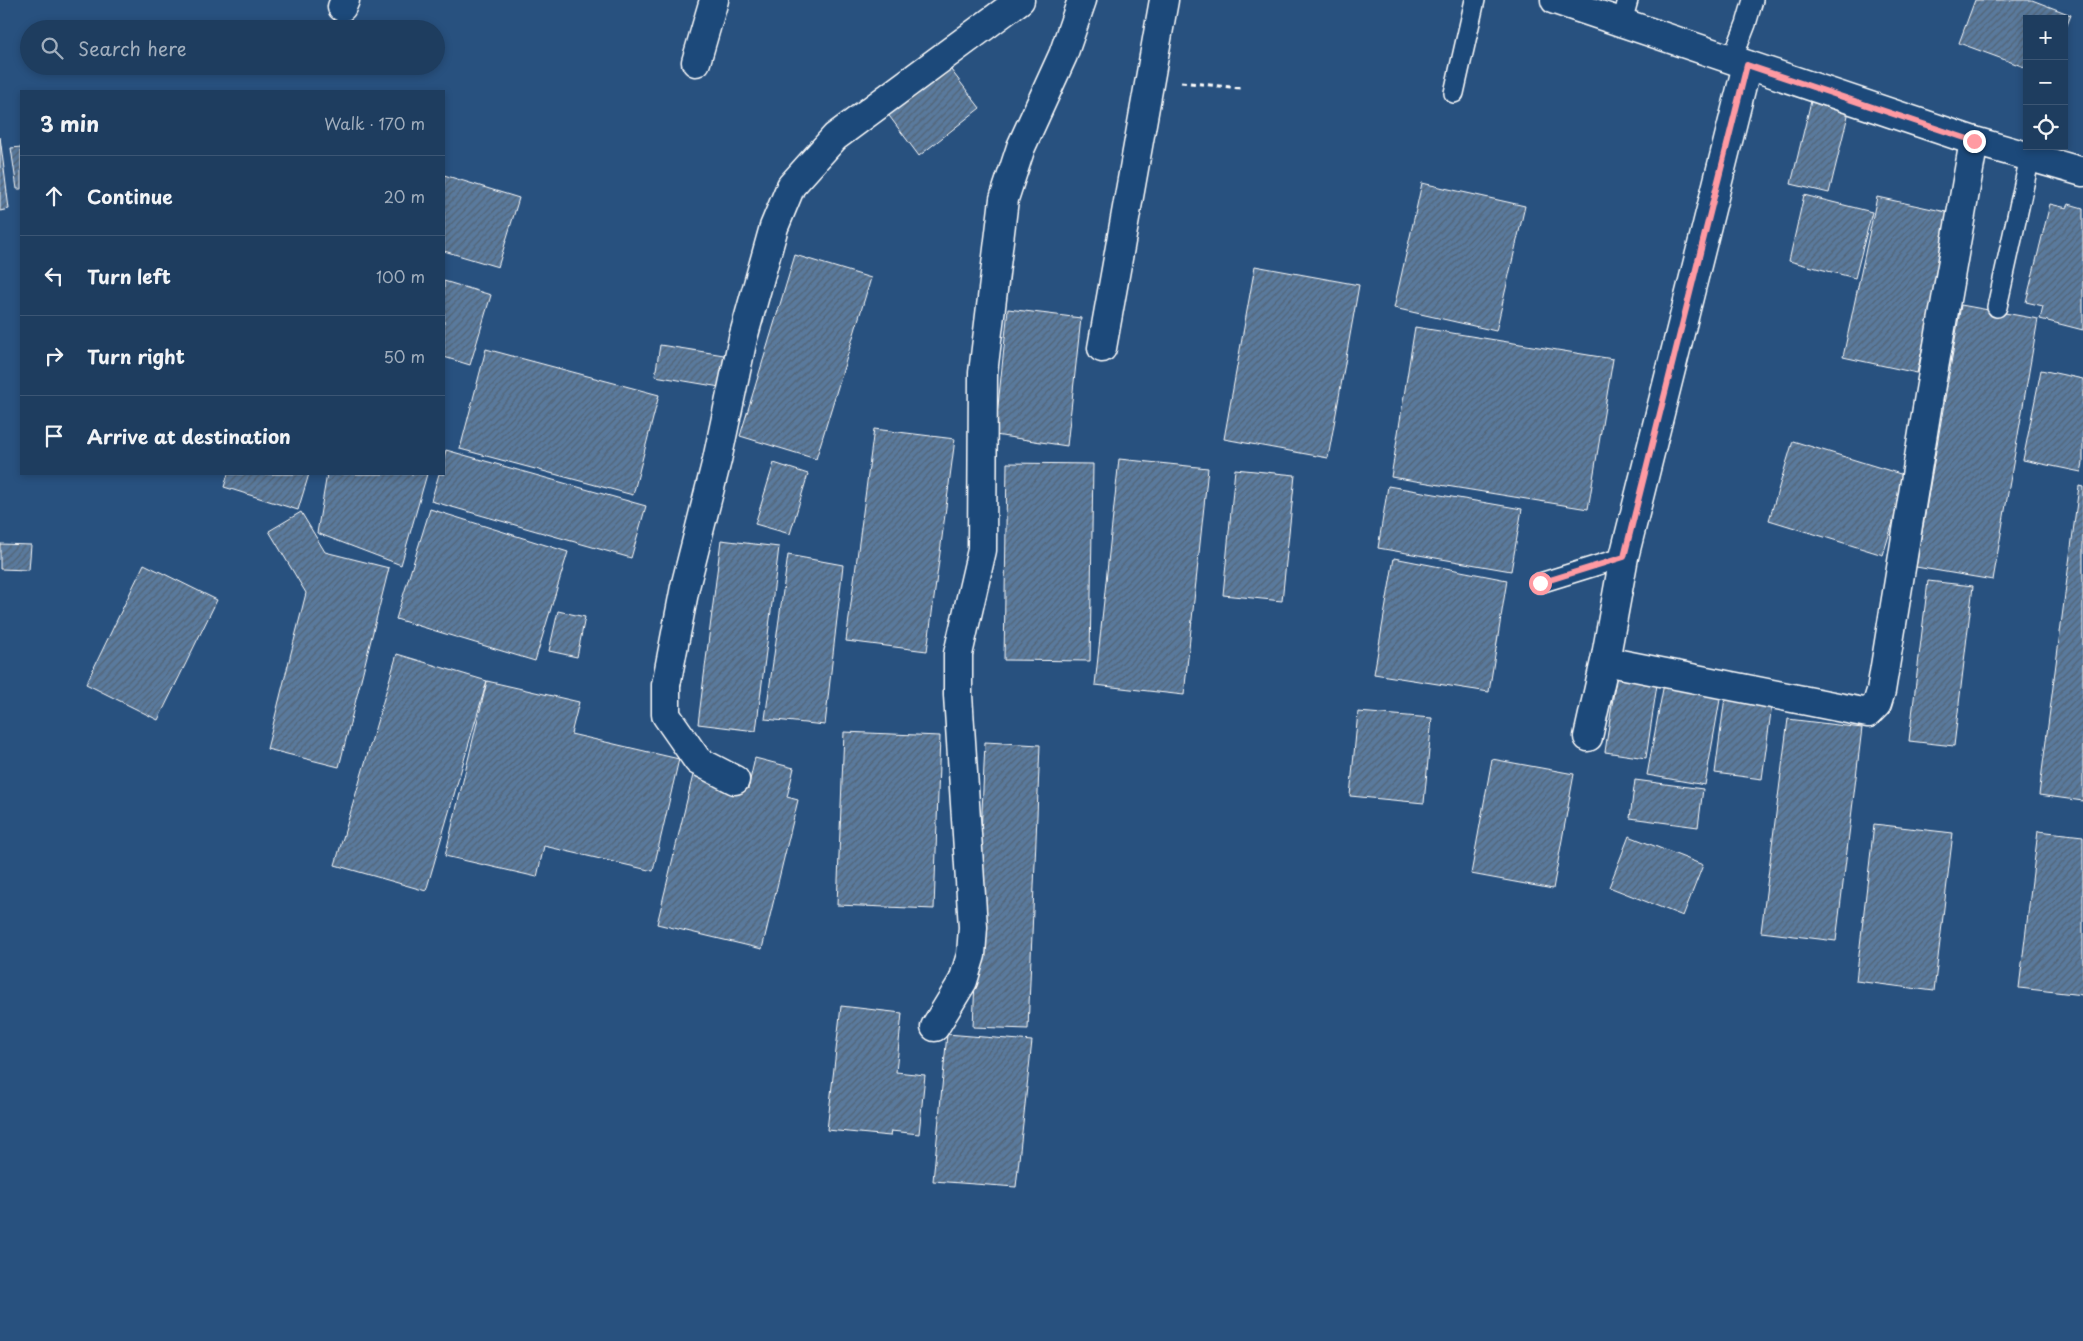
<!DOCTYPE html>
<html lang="en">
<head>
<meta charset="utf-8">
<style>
  body { margin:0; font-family:"Playpen Sans",sans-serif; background:#2b4868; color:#f1f3f6 }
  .controls { position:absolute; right:15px; top:15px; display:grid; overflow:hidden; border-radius:0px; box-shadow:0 2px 8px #0003 }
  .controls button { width:45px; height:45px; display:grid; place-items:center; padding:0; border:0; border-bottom:1px solid #3c5674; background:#1e3d5f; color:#f1f3f6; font:25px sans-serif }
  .stop { position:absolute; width:15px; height:15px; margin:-11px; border:4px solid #ff9aa2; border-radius:50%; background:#fff }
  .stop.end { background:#ff9aa2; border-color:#fff; box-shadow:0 1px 5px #0008 }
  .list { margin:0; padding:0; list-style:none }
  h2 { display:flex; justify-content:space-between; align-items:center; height:65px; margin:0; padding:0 20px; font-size:21px }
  h2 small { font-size:16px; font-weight:400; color:#a1aebd }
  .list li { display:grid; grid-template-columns:32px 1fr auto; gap:15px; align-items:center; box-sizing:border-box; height:80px; padding:0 20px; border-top:1px solid #3c5674 }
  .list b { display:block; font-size:19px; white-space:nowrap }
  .list em { font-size:16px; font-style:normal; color:#a1aebd }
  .icon { flex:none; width:28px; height:28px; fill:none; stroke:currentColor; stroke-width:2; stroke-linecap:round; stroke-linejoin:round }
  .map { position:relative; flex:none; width:2083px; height:1341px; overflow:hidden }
  .search { position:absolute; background:#1e3d5f; box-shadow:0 2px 8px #0003; left:20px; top:20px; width:425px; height:55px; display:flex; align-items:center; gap:12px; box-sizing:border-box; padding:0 18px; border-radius:28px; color:#a1aebd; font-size:19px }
  .panel { position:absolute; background:#1e3d5f; box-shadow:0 2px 8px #0003; left:20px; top:90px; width:425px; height:385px; border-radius:0px }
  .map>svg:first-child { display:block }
</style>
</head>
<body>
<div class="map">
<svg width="2083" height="1341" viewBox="0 0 2083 1341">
  <defs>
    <pattern id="building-hatch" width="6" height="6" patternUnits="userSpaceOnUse" patternTransform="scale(1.25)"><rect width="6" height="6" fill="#5a7a9d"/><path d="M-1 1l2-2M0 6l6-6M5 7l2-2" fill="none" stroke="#536374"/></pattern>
  </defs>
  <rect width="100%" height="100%" fill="#28517f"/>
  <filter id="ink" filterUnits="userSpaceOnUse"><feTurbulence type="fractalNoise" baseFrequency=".02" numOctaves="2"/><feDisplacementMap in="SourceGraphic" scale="10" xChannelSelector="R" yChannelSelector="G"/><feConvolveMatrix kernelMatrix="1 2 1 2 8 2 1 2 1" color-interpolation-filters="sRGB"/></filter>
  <g filter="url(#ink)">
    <path fill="url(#building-hatch)" stroke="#fff" d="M1975 0H2032L2071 15 2064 33V19H2027V68L1959 43Z
      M948 66 980 108 919 156 887 113Z
      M1812 97 1850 107 1829 193 1791 184Z
      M0 137 9 209 0 211Z
      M21 147V189H17L11 148Z
      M444 175 519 198 498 267 444 251Z
      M1422 183 1525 206 1496 331 1394 308Z
      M1804 195 1872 212 1855 278 1789 261Z
      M1877 197 1951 213 1917 373 1843 357Z
      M2050 204 2067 208 2069 204 2083 208V330L2040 319 2043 306 2026 302Z
      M795 255 871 278 816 459 740 436Z
      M1255 266 1359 285 1328 458 1224 439Z
      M444 281 491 295 470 365 444 357Z
      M1961 305 2038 319 1993 580 1916 567Z
      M1008 309 1081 318 1067 446 995 435Z
      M1415 327 1613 359 1588 509 1391 477Z
      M660 345 724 355 720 387 655 376Z
      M486 349 659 395 633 495 460 449Z
      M2041 370 2083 379V463L2081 472 2023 460Z
      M874 429 955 439 927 651 846 641Z
      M1793 441 1907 476 1883 555 1769 520Z
      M446 450 646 506 631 558 431 501 439 474H444V458Z
      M1119 459 1208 468 1184 695 1095 685Z
      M774 463 808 474 790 534 755 524Z
      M1007 463 1093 464 1090 661 1004 660Z
      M1235 469 1295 475 1282 601 1223 595Z
      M228 474H309L298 510 224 487Z
      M327 474H427L401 565 317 533Z
      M1388 486 1522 509 1511 571 1378 548Z
      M2079 486 2083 487V801L2039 795Z
      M430 509 568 552 535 661 396 619Z
      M301 512 325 552 389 568 339 767 267 749 306 593 269 531Z
      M721 540 779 547 756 731 698 724Z
      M0 544 31 545 29 570 0 569Z
      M788 555 843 565 825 725 765 719Z
      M1394 558 1507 580 1489 692 1374 674Z
      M144 564 217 600 158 720 86 684Z
      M1928 581 1973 586 1954 746 1909 741Z
      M558 611 585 617 577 657 549 651Z
      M397 654 487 681 426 891 335 865Z
      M1617 671 1658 678 1646 758 1605 752Z
      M1665 678 1722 688 1705 785 1647 775Z
      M487 681 579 702 571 734 679 759 653 871 544 846 537 877 445 856Z
      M1725 697 1772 704 1762 779 1715 773Z
      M1358 712 1432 718 1424 803 1350 796Z
      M1788 719 1862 728 1836 941 1761 932Z
      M844 732 940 736 934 909 837 905Z
      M985 742 1040 745 1028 1029 973 1027Z
      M755 758 794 768 787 797 798 800 762 949 657 924 693 775 748 789Z
      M1492 759 1574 774 1553 889 1471 874Z
      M1635 780 1703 789 1698 827 1630 818Z
      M1874 824 1953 833 1934 991 1856 981Z
      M2038 831 2083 836V995L2019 988Z
      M1629 836 1703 865 1683 916 1609 887Z
      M841 1006 902 1013 896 1072 925 1075 919 1134 891 1131 890 1136 827 1130Z
      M947 1034 1032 1041 1016 1187 933 1181Z"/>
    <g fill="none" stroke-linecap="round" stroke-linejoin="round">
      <g stroke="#fff" stroke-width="22">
        <path id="lane" d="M1622 22 1628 0
          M1732 60 1746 24 1753 0
          M1454 93 1475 0
          M1997 307 2030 157
          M1540 583 1624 557"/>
      </g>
      <g stroke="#fff" stroke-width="31">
        <path id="street" d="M342 7 345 0
          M696 62 714 0
          M1102 348 1164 0
          M1605 661 1868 713 1877 704 1881 691 1929 396 1974 141
          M1588 737 1605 661 1624 557 1747 65
          M735 780 698 761 666 715V685L685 587 717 460 743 338 774 227 791 186 835 137 1020 0
          M935 1027 963 981 971 955 973 927 958 695V654L982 550 983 373 1004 199 1021 147 1063 55 1082 0"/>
      </g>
      <g stroke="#fff" stroke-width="31">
        <path id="secondary" d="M1555 0 1974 141 2083 172"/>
      </g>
      <path stroke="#fff" stroke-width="3" stroke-dasharray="5 4" stroke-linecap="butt" d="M1181 82 1240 88"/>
      <use href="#lane" stroke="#1f4a7a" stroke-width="19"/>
      <use href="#street" stroke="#1f4a7a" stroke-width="28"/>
      <use href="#secondary" stroke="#1f4a7a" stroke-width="28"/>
    </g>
  </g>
  <g fill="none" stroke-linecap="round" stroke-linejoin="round" filter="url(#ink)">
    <path stroke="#ff9aa2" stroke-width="6" d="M1540 583 1624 557 1747 65 1974 141"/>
  </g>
</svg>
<div class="controls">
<button>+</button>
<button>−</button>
<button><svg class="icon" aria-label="locate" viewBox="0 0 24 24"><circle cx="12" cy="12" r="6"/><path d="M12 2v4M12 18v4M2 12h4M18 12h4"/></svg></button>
</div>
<div class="stop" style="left:1540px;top:583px"></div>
<div class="stop end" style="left:1974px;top:141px"></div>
<div class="search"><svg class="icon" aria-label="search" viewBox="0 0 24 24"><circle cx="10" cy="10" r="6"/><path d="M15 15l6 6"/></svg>Search here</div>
<section class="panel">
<h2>3 min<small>Walk · 170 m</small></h2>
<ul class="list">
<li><svg class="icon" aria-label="ahead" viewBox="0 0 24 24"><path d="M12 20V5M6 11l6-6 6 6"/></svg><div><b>Continue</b></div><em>20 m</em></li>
<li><svg class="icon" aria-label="left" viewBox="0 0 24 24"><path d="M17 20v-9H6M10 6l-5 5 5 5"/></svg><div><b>Turn left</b></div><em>100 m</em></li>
<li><svg class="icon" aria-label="right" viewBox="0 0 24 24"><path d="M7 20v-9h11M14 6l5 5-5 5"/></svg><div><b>Turn right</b></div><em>50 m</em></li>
<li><svg class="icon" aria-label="arrive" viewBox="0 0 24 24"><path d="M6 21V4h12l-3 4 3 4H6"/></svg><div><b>Arrive at destination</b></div></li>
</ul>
</section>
</div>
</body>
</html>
